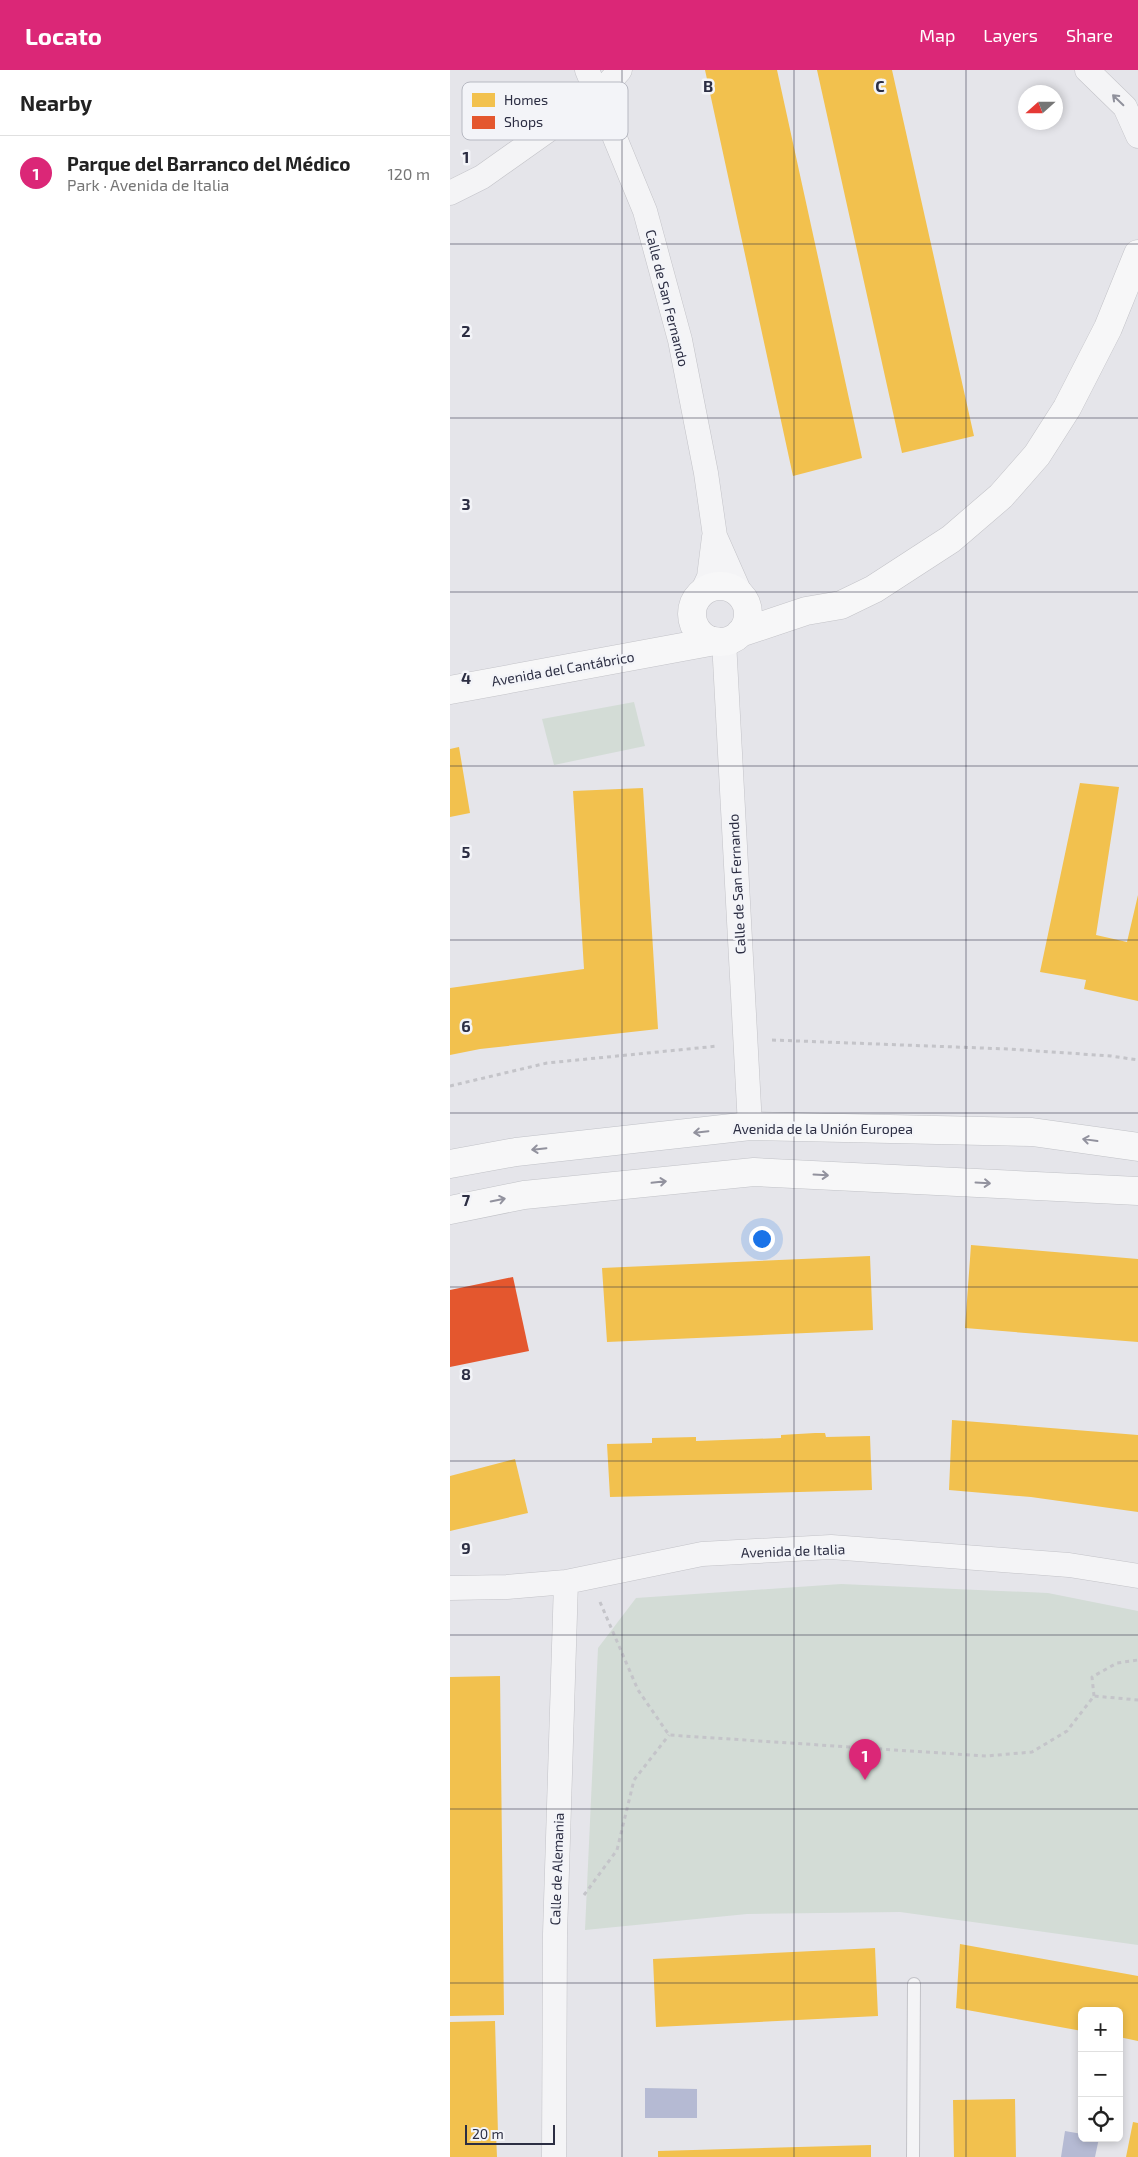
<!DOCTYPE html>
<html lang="en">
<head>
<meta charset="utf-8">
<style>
  body { margin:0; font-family:"Exo 2",sans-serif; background:#f2f2f2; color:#222 }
  .controls { position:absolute; right:15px; bottom:15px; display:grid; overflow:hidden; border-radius:8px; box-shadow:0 2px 8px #0003 }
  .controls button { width:45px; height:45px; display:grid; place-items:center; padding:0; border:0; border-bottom:1px solid #e0e0e0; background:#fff; color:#222; font:25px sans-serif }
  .compass { position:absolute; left:568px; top:15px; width:45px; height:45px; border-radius:50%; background:#fff; box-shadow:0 2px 8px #0003; rotate:249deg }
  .scale { position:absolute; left:15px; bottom:12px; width:90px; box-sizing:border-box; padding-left:5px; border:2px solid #2c2e43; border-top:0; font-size:14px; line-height:18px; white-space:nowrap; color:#2c2e43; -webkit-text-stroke:4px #f3f4f8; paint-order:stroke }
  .you { position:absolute; left:311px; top:1168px; width:18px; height:18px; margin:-12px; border:4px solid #fff; border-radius:50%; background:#1a73e8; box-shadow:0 0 0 8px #1a73e833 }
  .badge { display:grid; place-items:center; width:32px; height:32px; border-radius:50%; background:#db2777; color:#fff; font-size:16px; font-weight:700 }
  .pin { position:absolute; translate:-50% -41px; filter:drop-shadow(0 1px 2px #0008) }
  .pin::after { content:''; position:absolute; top:26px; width:18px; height:15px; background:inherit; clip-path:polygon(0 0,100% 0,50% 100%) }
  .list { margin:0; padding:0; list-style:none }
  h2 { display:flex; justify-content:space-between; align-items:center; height:65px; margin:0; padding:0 20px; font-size:21px }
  h2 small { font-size:16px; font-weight:400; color:#767676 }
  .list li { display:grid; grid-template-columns:32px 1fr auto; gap:15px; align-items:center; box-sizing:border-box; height:75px; padding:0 20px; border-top:1px solid #e0e0e0 }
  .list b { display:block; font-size:19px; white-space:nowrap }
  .list p { margin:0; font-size:16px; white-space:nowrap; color:#767676 }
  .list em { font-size:16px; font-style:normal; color:#767676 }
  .icon { flex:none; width:28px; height:28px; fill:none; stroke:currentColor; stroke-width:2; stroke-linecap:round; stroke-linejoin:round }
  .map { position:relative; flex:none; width:688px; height:2087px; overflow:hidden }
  header { display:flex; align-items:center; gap:30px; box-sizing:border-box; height:70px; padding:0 25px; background:#db2777; color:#fff }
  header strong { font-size:24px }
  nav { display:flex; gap:28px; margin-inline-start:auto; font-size:18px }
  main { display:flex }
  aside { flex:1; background:#fff }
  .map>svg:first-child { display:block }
</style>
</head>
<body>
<header>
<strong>Locato</strong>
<nav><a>Map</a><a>Layers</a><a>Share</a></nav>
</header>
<main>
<aside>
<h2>Nearby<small></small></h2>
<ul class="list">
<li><span class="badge">1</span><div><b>Parque del Barranco del Médico</b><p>Park · Avenida de Italia</p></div><em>120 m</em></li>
</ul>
</aside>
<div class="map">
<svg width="688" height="2087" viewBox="0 0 688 2087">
  <rect width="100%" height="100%" fill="#e5e5ea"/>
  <path fill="#d3dcd6" d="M184 632 195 676 104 695 92 649Z
    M391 1514 598 1523 688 1541V1875L450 1842 297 1844 135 1860 148 1578 186 1528Z"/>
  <path fill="#b5bad3" d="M195 2018 247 2019V2048H195Z
    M615 2061 632 2064V2068H649L645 2087H611Z"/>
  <path fill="#f2c14e" d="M255 0H327L412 388 343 406Z
    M367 0H442L524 366 452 383Z
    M9 677 20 743 0 747V679Z
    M630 713 669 717 646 865 677 872 688 825V931L634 919 636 910 590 902Z
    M193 718 208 959 30 979 0 985V918L134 899 123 721Z
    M521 1175 688 1189V1272L515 1258Z
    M420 1186 423 1260 157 1272 152 1198Z
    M502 1350 688 1365V1442L581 1427 499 1420Z
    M365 1363H375L376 1367 420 1366 422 1420 160 1427 157 1374 202 1373V1368L246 1367V1371L331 1368V1365Z
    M65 1389 78 1443 0 1461V1406Z
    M50 1606 54 1945 0 1946V1607Z
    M510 1874 688 1906V1971L669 1967V1941H632V1961L506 1938Z
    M425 1878 428 1946 206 1957 203 1889Z
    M45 1951 48 2064H46L47 2087H0V1952Z
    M565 2029 566 2087H504L503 2030Z
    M683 2052 688 2053V2087H676Z
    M421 2075V2087H208V2081Z"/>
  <path fill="#e4572e" d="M63 1207 79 1281 0 1297V1220Z"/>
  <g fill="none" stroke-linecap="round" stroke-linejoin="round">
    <g stroke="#c3c3c8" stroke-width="14">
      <path id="lane" d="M463 2087 464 1914"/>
    </g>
    <g stroke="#c3c3c8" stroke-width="25">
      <path id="street" d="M137 0 195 141 230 270 256 403 265 466 291 525
        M637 0 675 37 688 66
        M0 123 32 107 104 56 148 25 170 0
        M252 522 259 507 264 467
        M274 571 300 1056
        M0 1518 57 1517 116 1512 252 1484 381 1477 619 1495 688 1506
        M104 2087 105 1864 116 1512"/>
    </g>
    <g stroke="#c3c3c8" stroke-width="29">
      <path id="secondary" d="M242 544a28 28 0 1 1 56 0a28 28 0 1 1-56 0Z
        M290 563 356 541 391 535 424 519 501 469 551 426 587 385 617 338 658 258 688 184
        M0 620 265 571"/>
    </g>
    <g stroke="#c1c2c7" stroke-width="29">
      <path id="primary" d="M0 1094 66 1082 300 1056 582 1062 688 1077
        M0 1140 74 1125 304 1102 688 1121"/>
    </g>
    <path stroke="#c4c4c9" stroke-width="3" stroke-dasharray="4 4" stroke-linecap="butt" d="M322 970 558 979 661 986 688 990
      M0 1016 97 993 268 976
      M150 1532 188 1620 219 1665 536 1686 582 1682 617 1661 644 1626 688 1630
      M644 1626 642 1607 667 1593 688 1590
      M134 1825 167 1780 184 1710 219 1665"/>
    <use href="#lane" stroke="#f4f4f6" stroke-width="12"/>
    <use href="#street" stroke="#f4f4f6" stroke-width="24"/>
    <use href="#secondary" stroke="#f7f7f8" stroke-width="28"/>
    <use href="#primary" stroke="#f7f7f8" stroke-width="28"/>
  </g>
  <defs><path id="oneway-shaft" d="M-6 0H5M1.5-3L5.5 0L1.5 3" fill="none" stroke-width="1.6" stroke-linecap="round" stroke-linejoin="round" transform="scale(1.25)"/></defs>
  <use stroke="#90919c" href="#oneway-shaft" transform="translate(668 30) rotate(-136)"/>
  <g stroke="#92929e">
    <use href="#oneway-shaft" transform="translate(251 1062) rotate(174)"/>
    <use href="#oneway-shaft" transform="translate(640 1070) rotate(-172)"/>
    <use href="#oneway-shaft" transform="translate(89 1079) rotate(174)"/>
    <use href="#oneway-shaft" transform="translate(371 1105) rotate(3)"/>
    <use href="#oneway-shaft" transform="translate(209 1112) rotate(-6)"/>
    <use href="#oneway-shaft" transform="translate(533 1113) rotate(3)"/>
    <use href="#oneway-shaft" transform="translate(48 1130) rotate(-11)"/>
  </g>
  <path fill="none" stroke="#2c2e43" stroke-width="1" stroke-opacity="0.55" d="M172 0V2087M344 0V2087M516 0V2087M0 174H688M0 348H688M0 522H688M0 696H688M0 870H688M0 1043H688M0 1217H688M0 1391H688M0 1565H688M0 1739H688M0 1913H688"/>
  <g text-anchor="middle" stroke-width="5" stroke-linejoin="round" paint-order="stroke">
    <g font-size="14" fill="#2c2e43" stroke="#f3f4f8">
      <text transform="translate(217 228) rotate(76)" y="5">Calle de San Fernando</text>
      <text transform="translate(113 599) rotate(-10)" y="5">Avenida del Cantábrico</text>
      <text transform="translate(287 814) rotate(-93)" y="5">Calle de San Fernando</text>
      <text x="373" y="1064">Avenida de la Unión Europea</text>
      <text transform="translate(343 1481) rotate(-2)" y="5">Avenida de Italia</text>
      <text transform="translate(107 1799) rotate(-88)" y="5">Calle de Alemania</text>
    </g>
  </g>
  <rect x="12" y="12" width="166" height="58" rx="8" fill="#f3f4f8" stroke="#b7b9c2" stroke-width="1"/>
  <rect x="22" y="23" width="23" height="14" fill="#f2c14e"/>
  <rect x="22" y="46" width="23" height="13" fill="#e4572e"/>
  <g font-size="14" fill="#2c2e43">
    <text x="54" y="35">Homes</text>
    <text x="54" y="57">Shops</text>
  </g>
  <g font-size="16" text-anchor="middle" font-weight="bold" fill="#2c2e43" stroke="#f3f4f8" stroke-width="5" stroke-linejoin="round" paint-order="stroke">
    <text x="258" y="22">B</text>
    <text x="430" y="22">C</text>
    <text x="16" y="93">1</text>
    <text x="16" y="267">2</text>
    <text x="16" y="440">3</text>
    <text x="16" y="614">4</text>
    <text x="16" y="788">5</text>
    <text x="16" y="962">6</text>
    <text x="16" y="1136">7</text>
    <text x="16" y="1310">8</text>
    <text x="16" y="1484">9</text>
  </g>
</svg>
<div class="controls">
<button>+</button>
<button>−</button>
<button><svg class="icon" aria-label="locate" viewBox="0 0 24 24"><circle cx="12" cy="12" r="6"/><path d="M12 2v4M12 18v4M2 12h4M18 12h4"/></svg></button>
</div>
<svg class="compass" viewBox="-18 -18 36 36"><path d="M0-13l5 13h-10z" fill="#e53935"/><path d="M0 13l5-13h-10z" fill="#767676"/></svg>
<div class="scale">20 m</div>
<div class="you"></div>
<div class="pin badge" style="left:415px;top:1710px">1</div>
</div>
</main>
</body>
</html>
